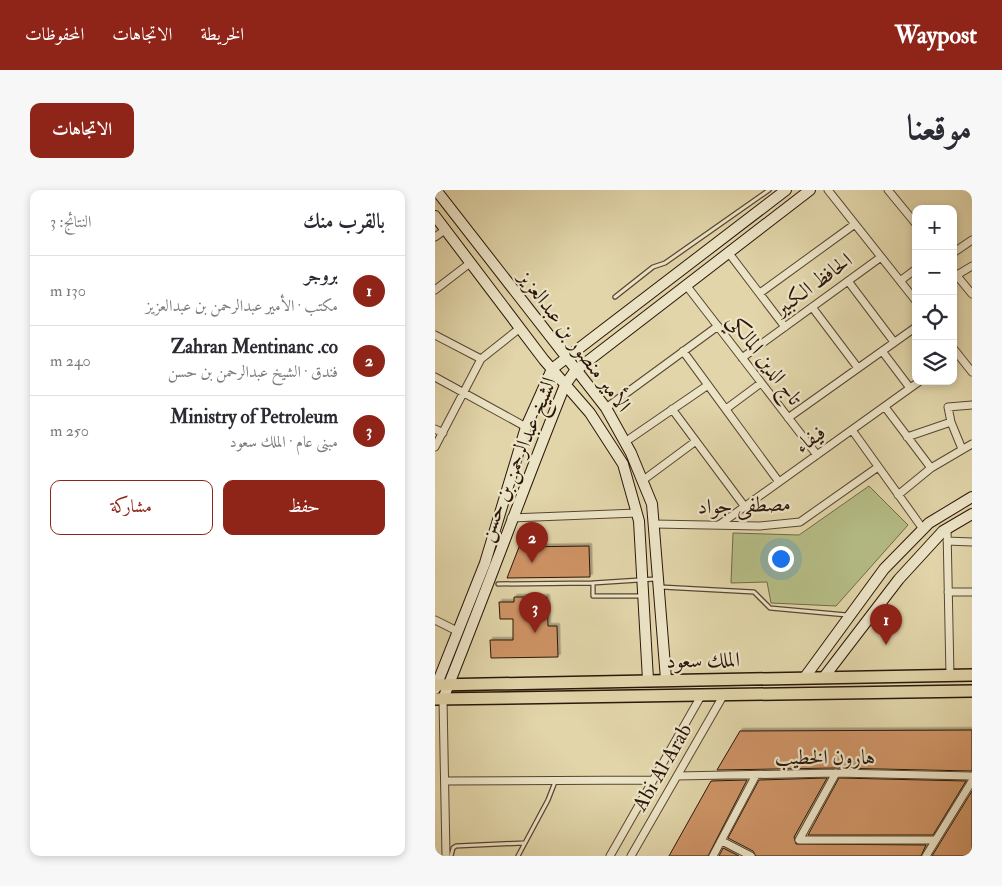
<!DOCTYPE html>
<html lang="ar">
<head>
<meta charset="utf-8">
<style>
  body { margin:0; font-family:"IM FELL Double Pica",Amiri,serif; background:#f7f7f7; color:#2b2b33; direction:rtl }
  .controls { position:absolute; right:15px; top:15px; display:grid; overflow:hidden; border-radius:10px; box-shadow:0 2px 8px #0003 }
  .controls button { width:45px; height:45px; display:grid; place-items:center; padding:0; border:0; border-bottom:1px solid #e1e1e2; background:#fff; color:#2b2b33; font:25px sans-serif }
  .you { position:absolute; left:345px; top:368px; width:18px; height:18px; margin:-12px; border:4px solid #fff; border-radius:50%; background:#1a73e8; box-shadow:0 0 0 8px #1a73e833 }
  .badge { display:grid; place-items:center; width:32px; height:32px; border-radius:50%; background:#8f2418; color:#fff; font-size:16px; font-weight:700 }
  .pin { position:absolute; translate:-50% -41px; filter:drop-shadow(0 1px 2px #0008) }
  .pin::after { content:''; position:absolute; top:26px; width:18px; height:15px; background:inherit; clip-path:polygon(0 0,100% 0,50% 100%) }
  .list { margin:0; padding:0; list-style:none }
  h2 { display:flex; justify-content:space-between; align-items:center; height:65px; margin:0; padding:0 20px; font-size:21px }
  h2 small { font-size:16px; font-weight:400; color:#7c7c81 }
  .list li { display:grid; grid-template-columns:32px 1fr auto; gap:15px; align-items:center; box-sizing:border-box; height:70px; padding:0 20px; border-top:1px solid #e1e1e2 }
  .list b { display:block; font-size:19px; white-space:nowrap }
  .list p { margin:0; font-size:16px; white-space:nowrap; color:#7c7c81 }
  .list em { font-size:16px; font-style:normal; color:#7c7c81 }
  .actions { display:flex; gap:10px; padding:15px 20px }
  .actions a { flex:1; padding:11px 0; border:1px solid #8f2418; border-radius:10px; text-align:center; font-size:18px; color:#8f2418 }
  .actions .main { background:#8f2418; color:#fff }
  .icon { flex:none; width:28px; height:28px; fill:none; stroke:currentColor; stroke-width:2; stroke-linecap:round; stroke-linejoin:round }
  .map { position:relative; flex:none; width:537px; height:666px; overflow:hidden; direction:ltr; border-radius:10px }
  header { display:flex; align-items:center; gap:30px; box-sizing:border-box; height:70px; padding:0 25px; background:#8f2418; color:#fff }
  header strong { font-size:24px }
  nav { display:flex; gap:28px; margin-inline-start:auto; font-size:18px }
  .intro { display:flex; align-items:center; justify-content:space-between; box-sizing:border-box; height:120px; padding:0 30px }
  h1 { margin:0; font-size:35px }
  .button { padding:12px 22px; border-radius:10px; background:#8f2418; color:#fff; font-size:18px; font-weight:700 }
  main { display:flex; gap:30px; padding:0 30px }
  aside { flex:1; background:#fff; border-radius:10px; box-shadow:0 2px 8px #0003 }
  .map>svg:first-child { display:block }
</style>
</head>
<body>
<header>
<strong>Waypost</strong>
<nav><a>الخريطة</a><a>الاتجاهات</a><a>المحفوظات</a></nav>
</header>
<div class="intro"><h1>موقعنا</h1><a class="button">الاتجاهات</a></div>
<main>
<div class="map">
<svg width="537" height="666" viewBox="0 0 537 666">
  <defs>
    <filter id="shadow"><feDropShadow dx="2.5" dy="-2.5" stdDeviation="0" flood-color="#0004"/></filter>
  </defs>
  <rect width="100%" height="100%" fill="#e1d5a9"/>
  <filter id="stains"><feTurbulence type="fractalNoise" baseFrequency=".004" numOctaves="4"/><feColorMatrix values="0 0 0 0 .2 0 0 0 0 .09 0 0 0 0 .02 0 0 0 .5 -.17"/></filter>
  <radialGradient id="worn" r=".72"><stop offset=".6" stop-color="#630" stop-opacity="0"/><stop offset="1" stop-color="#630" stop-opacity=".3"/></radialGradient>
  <path fill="#b5bd86" stroke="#706a48" d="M434 296 473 335 401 416 336 413 332 392 296 393 298 343 364 345Z"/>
  <path fill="#ce9365" stroke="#2b1609" filter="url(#shadow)" d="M154 356 155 387 72 388 84 357Z
    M79 407H112L113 436H122L123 467 56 468 55 450H78V429H65L64 412H79Z
    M537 540V581L401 578 282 580 305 541Z
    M392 588 359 647 361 654 491 655 486 666H321L318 661 293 648 324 590Z
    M404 588 531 591 498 645H373Z
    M312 590 273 666H234L276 591Z
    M537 601V666H497Z
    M288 658 304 666H284Z"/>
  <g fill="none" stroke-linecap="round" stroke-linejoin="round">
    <g stroke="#584631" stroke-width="5.5">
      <path id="lane" d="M180 107 218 77 230 73 334 0
        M63 394 158 393
        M226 397 319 402 335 418 412 425
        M207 406H158V393L220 389
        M16 666 18 658 21 656 89 653
        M83 666 113 610 120 592"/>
    </g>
    <g stroke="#584631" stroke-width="9">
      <path id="street" d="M393 0 481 111
        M453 0 481 34
        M0 47 10 40
        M293 62 350 137
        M518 63 537 50
        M518 81 537 104
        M522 85 537 76
        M413 91 459 152
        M465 91 481 79
        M251 95 382 265
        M0 100 35 73
        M325 103 420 34
        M377 117 423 178
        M0 145 46 169
        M518 158 537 182
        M248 161 344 292
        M447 161 475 198
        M307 168 446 67
        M0 187 91 237
        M450 217 496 278
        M171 218 283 136
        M237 219 310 317
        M291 219 326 193
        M353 228 481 137
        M516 232 527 259
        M0 239 8 243
        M417 240 488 339
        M472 247 516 232 513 217 537 215
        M190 252 273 195
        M0 257 46 169 85 138
        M207 291 261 251
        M463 305 496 278 537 254
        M76 328 202 323
        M219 334 325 336 365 332 443 277
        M284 335 485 191
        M512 339 515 486
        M512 351 537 352
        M513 402H537
        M0 430 22 441
        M8 509 11 666
        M401 583 364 650H500
        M242 586 401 583 537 586
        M10 591 218 590
        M287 651 316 666
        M175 666 266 506
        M196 666 288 506
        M278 666 321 585
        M491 666 537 591"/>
    </g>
    <g stroke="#2b1609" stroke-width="12">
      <path id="secondary" d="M1 0 171 218 196 263 217 314 231 489
        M0 26 109 170 155 223 188 274 204 331 213 490
        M370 487 449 379 494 333 537 307
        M389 487 464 389 508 341 537 324
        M0 499 50 373 91 237 117 179 351 0
        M8 509C50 405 88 299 130 195L140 181 375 0"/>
    </g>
    <g stroke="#2b1609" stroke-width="14">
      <path id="primary" d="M0 495 537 485
        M0 509 537 501"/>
    </g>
    <use href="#lane" stroke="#ece4c7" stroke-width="3"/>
    <use href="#street" stroke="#ece4c7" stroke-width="7"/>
    <use href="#secondary" stroke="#ece4c7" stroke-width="10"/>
    <use href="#primary" stroke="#e1d5a9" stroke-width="11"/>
  </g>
  <g text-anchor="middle" stroke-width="4.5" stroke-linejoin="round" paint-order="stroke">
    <g font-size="21" fill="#2b1609" stroke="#ece4c7">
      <text transform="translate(378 94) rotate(-36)" y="7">الحافظ الكبير</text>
      <text transform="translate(140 151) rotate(53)" y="7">الأمير منصور بن عبدالعزيز</text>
      <text transform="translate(330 169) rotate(53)" y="7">تاج الدين المالكي</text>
      <text transform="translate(375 249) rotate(-36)" y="7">فيفاء</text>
      <text transform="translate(82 269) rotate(-68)" y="7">الشيخ عبدالرحمن بن حسن</text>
      <text transform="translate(309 315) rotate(-2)" y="7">مصطفى جواد</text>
      <text transform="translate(268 470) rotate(-1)" y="7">الملك سعود</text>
      <text x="390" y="574">هارون الخطيب</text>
      <text transform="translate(227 577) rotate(-60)" y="7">Abi Al Arab</text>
    </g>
  </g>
  <rect width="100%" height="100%" filter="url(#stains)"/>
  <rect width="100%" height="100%" fill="url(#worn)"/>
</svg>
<div class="controls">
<button>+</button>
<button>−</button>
<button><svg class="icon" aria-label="locate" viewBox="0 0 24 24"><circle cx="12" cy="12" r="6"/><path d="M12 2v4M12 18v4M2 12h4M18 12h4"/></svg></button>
<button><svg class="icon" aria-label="layers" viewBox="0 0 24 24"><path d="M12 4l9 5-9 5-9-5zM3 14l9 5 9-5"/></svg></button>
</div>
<div class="you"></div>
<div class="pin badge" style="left:451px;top:455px">1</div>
<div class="pin badge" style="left:97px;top:373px">2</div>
<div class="pin badge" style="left:100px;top:443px">3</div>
</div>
<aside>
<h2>بالقرب منك<small>النتائج: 3</small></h2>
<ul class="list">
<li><span class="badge">1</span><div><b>بروجر</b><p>مكتب · الأمير عبدالرحمن بن عبدالعزيز</p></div><em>130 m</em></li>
<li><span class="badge">2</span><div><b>Zahran Mentinanc .co</b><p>فندق · الشيخ عبدالرحمن بن حسن</p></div><em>240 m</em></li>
<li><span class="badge">3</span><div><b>Ministry of Petroleum</b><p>مبنى عام · الملك سعود</p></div><em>250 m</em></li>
</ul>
<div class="actions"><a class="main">حفظ</a><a>مشاركة</a></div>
</aside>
</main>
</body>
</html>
